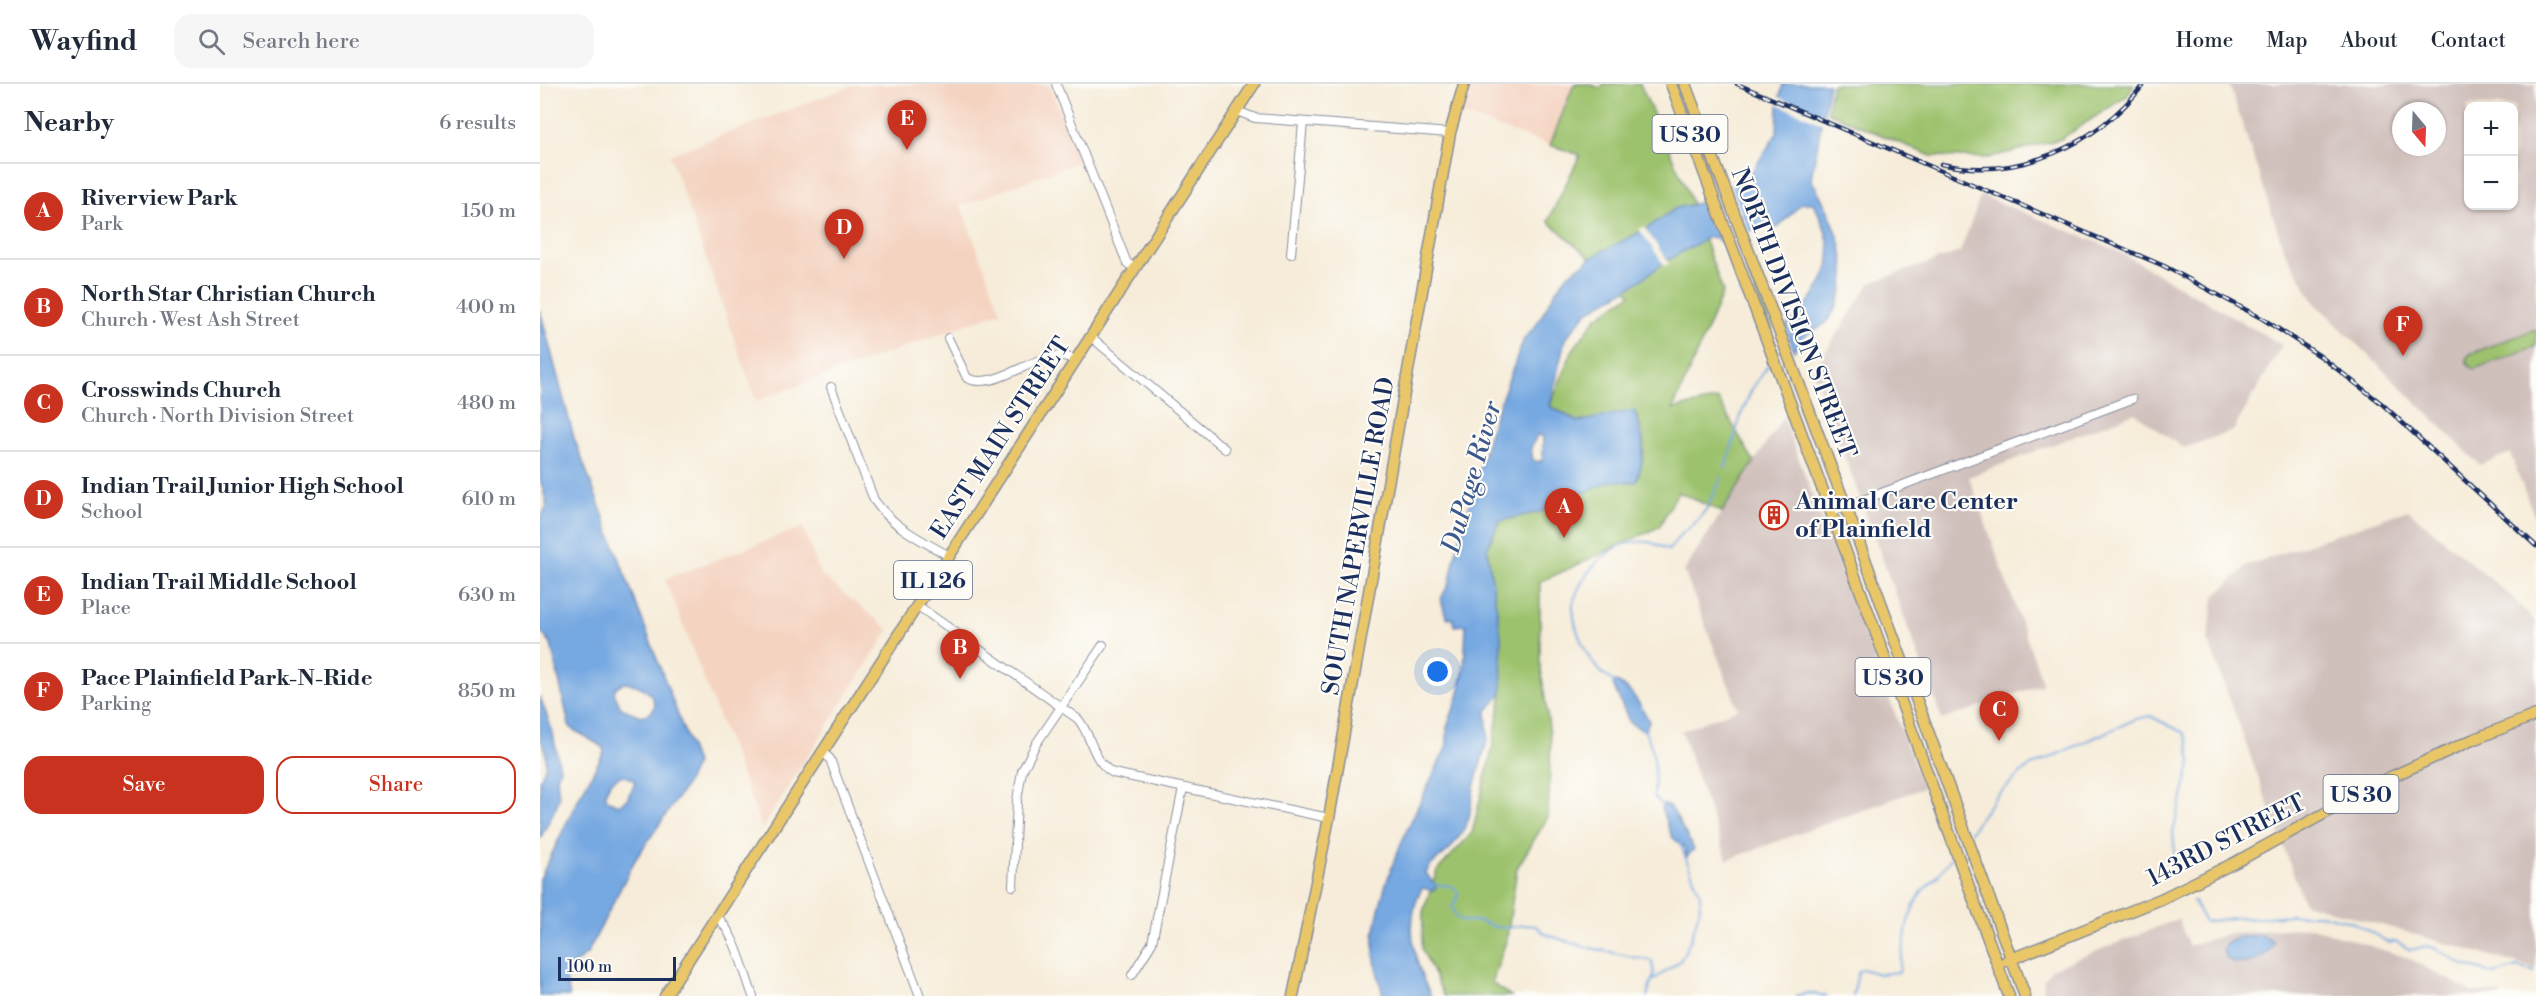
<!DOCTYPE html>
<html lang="en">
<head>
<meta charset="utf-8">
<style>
  body { margin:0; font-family:"Libre Bodoni",serif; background:#f6f6f7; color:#1f2937 }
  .controls { position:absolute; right:18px; top:18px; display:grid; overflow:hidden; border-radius:12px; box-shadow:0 2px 4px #0004 }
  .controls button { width:54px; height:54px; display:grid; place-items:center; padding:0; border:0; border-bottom:2px solid #e0e1e3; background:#fff; color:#1f2937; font:30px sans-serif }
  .compass { position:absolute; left:1852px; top:18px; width:54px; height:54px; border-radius:50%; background:#fff; box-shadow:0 2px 4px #0004; rotate:161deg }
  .scale { position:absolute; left:18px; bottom:15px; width:118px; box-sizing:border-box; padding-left:6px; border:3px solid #1b2f5e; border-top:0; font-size:16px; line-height:21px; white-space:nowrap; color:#1b2f5e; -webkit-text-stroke:4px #fdfcf7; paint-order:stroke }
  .you { position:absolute; left:898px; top:588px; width:21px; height:21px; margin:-15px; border:4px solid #fff; border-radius:50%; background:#1a73e8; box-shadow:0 0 0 9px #1a73e833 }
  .badge { display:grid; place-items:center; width:39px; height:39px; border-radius:50%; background:#c8321e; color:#fff; font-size:20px; font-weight:700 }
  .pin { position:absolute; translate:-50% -50px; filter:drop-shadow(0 2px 3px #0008) }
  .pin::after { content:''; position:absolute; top:32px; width:21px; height:18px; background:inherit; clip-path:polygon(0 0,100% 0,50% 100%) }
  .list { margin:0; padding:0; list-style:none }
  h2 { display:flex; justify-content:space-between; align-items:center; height:78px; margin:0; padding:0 24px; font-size:26px }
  h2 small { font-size:20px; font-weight:400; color:#747a83 }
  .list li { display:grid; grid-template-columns:39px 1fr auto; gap:18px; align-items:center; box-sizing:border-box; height:96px; padding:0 24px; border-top:2px solid #e0e1e3 }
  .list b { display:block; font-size:22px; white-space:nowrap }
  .list p { margin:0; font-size:20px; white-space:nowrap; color:#747a83 }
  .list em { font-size:20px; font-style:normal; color:#747a83 }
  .actions { display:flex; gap:12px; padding:18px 24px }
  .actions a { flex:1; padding:14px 0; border:2px solid #c8321e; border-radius:18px; text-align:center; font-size:21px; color:#c8321e }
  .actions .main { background:#c8321e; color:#fff }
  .icon { flex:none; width:33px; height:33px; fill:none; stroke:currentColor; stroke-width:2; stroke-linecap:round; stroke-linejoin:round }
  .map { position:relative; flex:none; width:1996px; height:912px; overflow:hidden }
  header { display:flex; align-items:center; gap:36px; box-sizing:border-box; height:84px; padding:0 30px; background:#fff; border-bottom:2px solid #e0e1e3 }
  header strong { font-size:28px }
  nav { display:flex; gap:33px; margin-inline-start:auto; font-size:21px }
  .search { width:420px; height:54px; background:#f6f6f7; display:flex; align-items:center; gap:15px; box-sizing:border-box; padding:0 21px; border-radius:18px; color:#747a83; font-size:22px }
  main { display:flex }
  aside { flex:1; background:#fff }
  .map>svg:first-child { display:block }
</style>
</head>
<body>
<header>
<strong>Wayfind</strong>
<div class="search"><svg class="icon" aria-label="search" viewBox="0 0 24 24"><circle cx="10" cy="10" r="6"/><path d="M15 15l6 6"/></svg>Search here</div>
<nav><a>Home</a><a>Map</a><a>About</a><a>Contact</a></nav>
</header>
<main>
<aside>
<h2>Nearby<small>6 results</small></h2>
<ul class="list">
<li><span class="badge">A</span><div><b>Riverview Park</b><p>Park</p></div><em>150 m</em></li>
<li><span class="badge">B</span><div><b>North Star Christian Church</b><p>Church · West Ash Street</p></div><em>400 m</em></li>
<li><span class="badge">C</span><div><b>Crosswinds Church</b><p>Church · North Division Street</p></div><em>480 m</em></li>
<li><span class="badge">D</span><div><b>Indian Trail Junior High School</b><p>School</p></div><em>610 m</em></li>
<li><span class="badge">E</span><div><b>Indian Trail Middle School</b><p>Place</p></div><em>630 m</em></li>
<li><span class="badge">F</span><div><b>Pace Plainfield Park-N-Ride</b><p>Parking</p></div><em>850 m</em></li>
</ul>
<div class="actions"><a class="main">Save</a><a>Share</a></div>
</aside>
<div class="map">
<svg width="1996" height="912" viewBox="0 0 1996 912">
  <rect width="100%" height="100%" fill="#fdfcf7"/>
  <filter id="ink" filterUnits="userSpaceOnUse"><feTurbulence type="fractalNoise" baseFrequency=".0167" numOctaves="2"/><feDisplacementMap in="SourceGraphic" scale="12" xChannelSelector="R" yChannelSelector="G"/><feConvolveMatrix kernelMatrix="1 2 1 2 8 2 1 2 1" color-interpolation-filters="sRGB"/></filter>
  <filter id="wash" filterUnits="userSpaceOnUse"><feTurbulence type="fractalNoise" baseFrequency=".008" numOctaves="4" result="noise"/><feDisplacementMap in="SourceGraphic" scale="24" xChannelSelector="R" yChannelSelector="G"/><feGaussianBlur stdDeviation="1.35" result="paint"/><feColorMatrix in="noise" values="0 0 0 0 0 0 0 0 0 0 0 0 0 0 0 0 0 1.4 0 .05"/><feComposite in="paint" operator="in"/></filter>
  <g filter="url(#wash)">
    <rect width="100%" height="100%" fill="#f6ecd9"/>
    <path fill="#f4d3c1" d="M317 0H509L539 77 421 122 461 228 216 317 130 71Z
      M928 0H1034L1010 61 920 30Z
      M263 443 280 490 349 546 222 744 125 495Z"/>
    <path fill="#d0c0bc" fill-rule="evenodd" d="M1689 0H1996V437L1970 369 1940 381 1775 219 1744 166ZM1928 22H1974V122H1928ZM1861 27H1897V63H1861Z
      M1441 111 1578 167 1742 261 1693 347 1643 364 1595 329 1429 393 1503 600 1402 636 1273 287 1330 199 1420 168Z
      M1243 333 1383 704 1187 776 1141 647 1198 625 1144 487Z
      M1868 426 1973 514 1996 539V885L1764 819 1668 556 1674 513 1708 481Z
      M1638 835 1649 862 1690 849 1771 843 1868 874 1932 908 1960 909 1962 912H1502L1504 895 1511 885Z"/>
    <path fill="#9dc26d" stroke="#5c7866" stroke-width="1.5" d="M1034 0H1048L1061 4 1063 0H1100L1147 106 1183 208 1133 325 1178 315 1214 378 1182 428 1138 408 1119 443 1000 498V578L1011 658 1008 733 977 784 967 854 952 899 971 912H904L882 865 883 828 897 787 932 749 952 666 962 609 958 537 947 464 959 437 1071 397 1096 398C1106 371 1108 353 1094 326L1052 337 1038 338 1010 322 1032 267 1057 233 1091 210 1008 137 1040 71 1010 61Z
      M1137 0H1140L1177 97 1174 99Z
      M1292 0H1594L1587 12 1521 55 1448 74 1391 72 1287 28Z
      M1210 185 1232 244 1230 248 1207 186Z
      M1996 245V262L1934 285 1928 281 1926 275 1930 270Z"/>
    <path fill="#76a8e1" stroke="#486ca0" stroke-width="1.5" fill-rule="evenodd" d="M1243 0H1289L1271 95C1295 136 1322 191 1288 236 1283 243 1276 245 1269 249 1263 253 1258 261 1254 267L1246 244 1247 240 1256 235C1267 220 1284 201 1288 182 1293 162 1283 136 1273 119H1262L1237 144 1218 143 1183 160 1175 153 1167 154 1128 176 1095 200 1047 228 1025 255 1010 322 1038 338 1094 326C1103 355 1107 368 1096 398L1071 397 1000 428 959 437 947 465 961 552 962 609 946 628 948 654 934 703 929 734 922 749 909 766 890 782 886 789 896 803 894 807 882 804C863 839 874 878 891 912H843C839 894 832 872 834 853 842 788 877 726 904 668L907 660V643L918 613 924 586 926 541 914 542 913 535 906 533 901 515 910 497 915 472 953 337 984 255 995 243 1017 205 1029 190 1059 169 1106 145 1136 124 1159 119 1178 110 1214 85 1237 49 1238 20ZM997 351 1003 352V375L998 378 993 376 991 364Z
      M0 226 34 354 156 679 145 703 95 776 47 870 34 880 26 896 30 912H0V795L36 719 64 668 63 663 32 645 29 641 11 560 0 547V436L7 421 0 395ZM83 599C97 599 112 606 115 621L111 629 101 632 81 624 74 609 76 603ZM83 691 93 696 95 699 87 715 78 721 67 716C63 704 72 695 83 691Z
      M1074 597C1092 604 1100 620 1109 637L1105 647 1090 639 1073 601Z
      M0 612 13 650 20 685 17 694 19 713 16 723 0 755V696L6 681V671L0 653Z
      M1123 720 1132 725 1154 765 1146 774 1145 764 1132 753 1121 724Z
      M1721 851 1734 858C1727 875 1701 886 1686 874L1683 866 1686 859 1700 853Z"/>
    <path fill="#f6ecd9" d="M1237 12 1286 34 1285 40 1235 19Z
      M1190 99 1210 152 1185 163 1166 113Z
      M1104 143 1129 179 1125 182 1099 145Z"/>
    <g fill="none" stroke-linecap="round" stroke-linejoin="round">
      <path stroke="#76a8e1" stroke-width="2" d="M1185 385 1201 331 1212 305 1231 277
        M1075 599C1071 595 1065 592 1061 588 1046 574 1034 545 1033 525 1032 519 1035 514 1037 508 1049 481 1075 454 1108 458 1115 459 1123 464 1129 466L1140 451 1153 441 1165 427 1182 393
        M1103 645C1117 665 1115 689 1114 713L1124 722
        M1430 748 1456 712 1487 684 1596 635 1610 632 1644 649 1648 658 1651 678 1633 748 1636 782
        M892 800 912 802 918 808 917 815 912 823 916 833 921 837H939L955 843 968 844 984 841 996 842 1005 850 1041 862 1112 877 1114 890 1107 912
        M1653 817 1665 838 1699 833 1711 835 1749 831H1785L1817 840 1849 859 1856 857 1870 866 1887 862 1897 865 1921 880 1954 890 1977 883 1996 888
        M1112 897 1140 877 1151 855 1160 824V810L1139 757
        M1256 912 1268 909 1286 912
        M1313 912 1318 888 1322 885 1340 890 1359 888 1368 837 1373 824 1382 807 1396 794 1414 770"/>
    </g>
  </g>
  <g filter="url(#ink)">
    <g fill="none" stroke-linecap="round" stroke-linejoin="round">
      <g stroke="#888e9c" stroke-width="10">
        <path id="minor" d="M516 0 587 179 595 184
          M697 27 715 34 910 49
          M751 170 763 39
          M551 253 685 365
          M408 254 427 294C454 308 493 270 522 272 527 272 532 275 536 276
          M291 303 334 416C353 443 381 456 409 472
          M1291 428 1592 315
          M378 522 538 635C553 653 551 676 573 689L789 734
          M283 668 290 675 297 694 380 912
          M473 802 477 716 482 687 496 660 563 561
          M176 832C195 848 204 889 213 912
          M592 891 612 859 643 704"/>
      </g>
      <g stroke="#888e9c" stroke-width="13">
        <path id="major" d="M1131 0 1329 530 1469 912
          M1145 0 1306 423 1485 912
          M1466 877 1621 815 1696 778 1851 693 1932 656 1996 631
          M125 912 714 0
          M753 912 789 734 910 49 924 0"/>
      </g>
      <use href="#minor" stroke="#fff" stroke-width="8"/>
      <use href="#major" stroke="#e9c769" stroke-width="10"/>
      <g stroke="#1b2f5e" stroke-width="4.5">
        <path id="rail" d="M1197 0 1624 182 1723 235 1780 272 1841 319 1996 462
          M1401 80C1479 97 1556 61 1604 0"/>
      </g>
      <use href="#rail" stroke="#fdfcf7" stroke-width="2" stroke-dasharray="7" stroke-linecap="butt"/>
    </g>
  </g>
  <defs>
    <g id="building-ring" transform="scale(1.5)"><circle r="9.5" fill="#fdfcf7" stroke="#c8321e" stroke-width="1.5"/><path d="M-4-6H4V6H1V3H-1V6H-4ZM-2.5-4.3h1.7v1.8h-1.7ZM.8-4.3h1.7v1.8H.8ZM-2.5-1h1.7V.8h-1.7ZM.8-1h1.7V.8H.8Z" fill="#c8321e"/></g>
  </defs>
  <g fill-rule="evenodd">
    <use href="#building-ring" x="1234" y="431"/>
  </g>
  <g text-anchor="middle" stroke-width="4.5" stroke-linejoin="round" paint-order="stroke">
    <g fill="#fdfcf7" stroke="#5f6c8c" stroke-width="1.5">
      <rect x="1112.5" y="31" width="75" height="38" rx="4.5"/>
      <rect x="354" y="477" width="78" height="38" rx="4.5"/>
      <rect x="1315.5" y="574" width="75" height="38" rx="4.5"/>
      <rect x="1783.5" y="691" width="75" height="38" rx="4.5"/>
    </g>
    <g font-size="22" font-weight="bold" fill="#1b2f5e">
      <text x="1150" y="58">US 30</text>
      <text x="393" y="504">IL 126</text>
      <text x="1353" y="601">US 30</text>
      <text x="1821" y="718">US 30</text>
    </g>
    <g font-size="24" fill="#1b2f5e" stroke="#fdfcf7">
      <text transform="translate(1254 229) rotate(69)" y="8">NORTH DIVISION STREET</text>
      <text transform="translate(460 354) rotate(-57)" y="8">EAST MAIN STREET</text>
      <text transform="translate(818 452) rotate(-80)" y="8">SOUTH NAPERVILLE ROAD</text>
      <text transform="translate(1686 756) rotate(-27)" y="8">143RD STREET</text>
    </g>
    <g font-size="24" font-weight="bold" fill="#1b2f5e" stroke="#fdfcf7" text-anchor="start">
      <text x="1255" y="425">Animal Care Center<tspan x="1255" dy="28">of Plainfield</tspan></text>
    </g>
    <g font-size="26" font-style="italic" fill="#3b598c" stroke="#fdfcf7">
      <text transform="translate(931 393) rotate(-74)" y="9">DuPage River</text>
    </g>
  </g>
</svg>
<div class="controls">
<button>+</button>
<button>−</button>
</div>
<svg class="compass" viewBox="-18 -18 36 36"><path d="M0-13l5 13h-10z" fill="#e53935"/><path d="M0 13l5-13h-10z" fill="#747a83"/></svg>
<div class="scale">100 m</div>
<div class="you"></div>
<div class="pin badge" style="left:1024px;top:454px">A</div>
<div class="pin badge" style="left:420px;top:595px">B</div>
<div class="pin badge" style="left:1459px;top:657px">C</div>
<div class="pin badge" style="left:304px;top:175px">D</div>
<div class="pin badge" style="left:367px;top:66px">E</div>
<div class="pin badge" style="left:1863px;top:272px">F</div>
</div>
</main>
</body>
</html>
